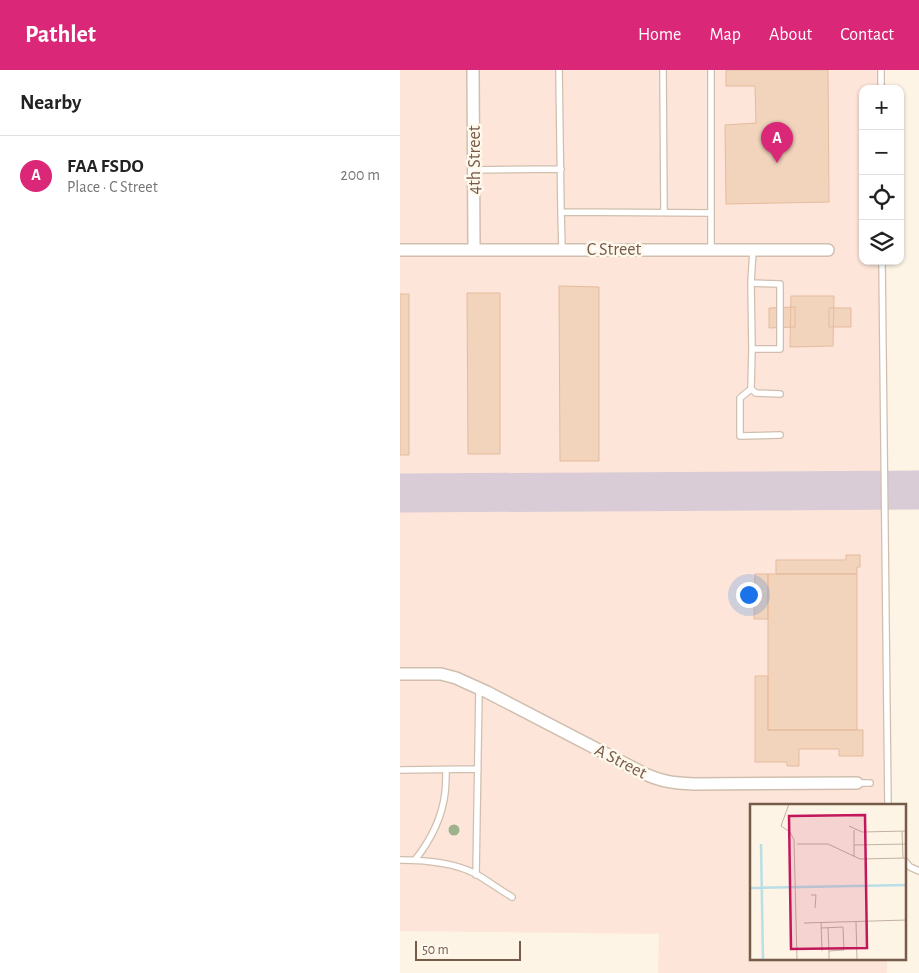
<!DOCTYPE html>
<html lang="en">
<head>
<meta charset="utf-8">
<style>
  body { margin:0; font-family:"Alegreya Sans",sans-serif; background:#f2f2f2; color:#222 }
  .controls { position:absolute; right:15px; top:15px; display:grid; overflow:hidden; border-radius:10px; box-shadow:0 1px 4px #0004 }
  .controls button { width:45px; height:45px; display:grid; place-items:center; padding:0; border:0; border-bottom:1px solid #e0e0e0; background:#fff; color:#222; font:25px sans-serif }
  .scale { position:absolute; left:15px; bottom:12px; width:106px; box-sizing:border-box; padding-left:5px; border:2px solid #765b4a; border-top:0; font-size:14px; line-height:18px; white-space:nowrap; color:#765b4a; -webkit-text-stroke:4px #fff8ec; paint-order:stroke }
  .you { position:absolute; left:348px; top:524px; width:18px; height:18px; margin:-12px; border:4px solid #fff; border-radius:50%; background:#1a73e8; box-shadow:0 0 0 8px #1a73e833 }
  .badge { display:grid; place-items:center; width:32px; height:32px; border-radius:50%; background:#db2777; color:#fff; font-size:16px; font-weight:700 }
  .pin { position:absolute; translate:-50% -41px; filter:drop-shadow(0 1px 2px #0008) }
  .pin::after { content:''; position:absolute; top:26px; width:18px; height:15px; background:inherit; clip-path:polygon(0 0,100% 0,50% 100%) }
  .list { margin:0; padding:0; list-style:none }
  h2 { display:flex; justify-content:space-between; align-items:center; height:65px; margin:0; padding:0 20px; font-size:21px }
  h2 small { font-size:16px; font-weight:400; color:#767676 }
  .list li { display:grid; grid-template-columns:32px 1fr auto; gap:15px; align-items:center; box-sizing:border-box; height:80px; padding:0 20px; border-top:1px solid #e0e0e0 }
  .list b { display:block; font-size:19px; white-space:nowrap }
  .list p { margin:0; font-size:16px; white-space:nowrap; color:#767676 }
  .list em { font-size:16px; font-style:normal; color:#767676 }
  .icon { flex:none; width:28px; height:28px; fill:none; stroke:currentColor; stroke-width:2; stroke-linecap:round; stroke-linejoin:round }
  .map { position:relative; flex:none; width:519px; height:903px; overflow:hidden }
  header { display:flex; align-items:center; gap:30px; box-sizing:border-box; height:70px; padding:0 25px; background:#db2777; color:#fff }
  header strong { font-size:24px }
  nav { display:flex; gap:28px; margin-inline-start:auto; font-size:18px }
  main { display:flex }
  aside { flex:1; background:#fff }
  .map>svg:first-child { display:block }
</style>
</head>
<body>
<header>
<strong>Pathlet</strong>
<nav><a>Home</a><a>Map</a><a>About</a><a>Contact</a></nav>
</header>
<main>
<aside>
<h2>Nearby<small></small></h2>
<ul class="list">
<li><span class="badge">A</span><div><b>FAA FSDO</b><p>Place · C Street</p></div><em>200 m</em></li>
</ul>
</aside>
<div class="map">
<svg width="519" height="903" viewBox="0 0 519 903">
  <rect width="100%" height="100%" fill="#fdf4e5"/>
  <path fill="#fde5d9" d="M0 0H478V19H463V191H480L485 735 352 736V889H487V903H258L259 864 0 861Z"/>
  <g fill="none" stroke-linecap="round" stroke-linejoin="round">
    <path stroke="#daccd6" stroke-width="39" d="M0 423 519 420"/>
  </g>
  <path fill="#f2d4bc" stroke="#e5bb9d" d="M326 0H428L429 132 326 134 325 55 356 53 355 16H326Z
    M159 216 199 217V391H160Z
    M67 223H100V384H68Z
    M0 224H9V385H0Z
    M391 226H434L433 276 390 277Z
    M395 237V257L369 258V238Z
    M429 238H451V257H429Z
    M446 485H460V497H457V504H376V490H446Z
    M355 504H368V549H354Z
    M368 504H457V660H368Z
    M355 606H368V660H463V686H439V679H399V696H387V692H355Z"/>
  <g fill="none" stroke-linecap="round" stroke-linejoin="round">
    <g stroke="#d0bfae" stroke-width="8">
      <path id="service" d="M159 0 161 142 311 143
        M263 0 264 142
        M311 0V180
        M481 0V19
        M74 100 161 99
        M161 142 162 179
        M482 191 488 736
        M351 213 352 279H380V214L351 213 353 180
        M352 279 351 319 340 328V366L380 365
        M351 319 356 323 380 324
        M0 700 78 699
        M457 713H470
        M0 790C25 790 53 792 76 804 88 811 100 820 112 827
        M15 790C30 771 42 748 45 723 46 715 46 707 46 700
        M505 791 510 797 519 801
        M76 805 79 619"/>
    </g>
    <g stroke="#d0bfae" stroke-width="14">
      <path id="minor" d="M73 0 74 179
        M0 180H428
        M0 604H41L56 608 87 622 245 704C263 712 274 713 294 714L457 713"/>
    </g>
    <use href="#service" stroke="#fff" stroke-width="5.5"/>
    <use href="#minor" stroke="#fff" stroke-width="11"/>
  </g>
  <circle fill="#9eb28b" cx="54" cy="760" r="5.5"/>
  <g text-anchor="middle" stroke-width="5" stroke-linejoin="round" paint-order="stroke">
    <g font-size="18" fill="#765b4a" stroke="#fff8ec">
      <text transform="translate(74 90) rotate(-90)" y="6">4th Street</text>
      <text x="214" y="185">C Street</text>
      <text transform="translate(221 691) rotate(27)" y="6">A Street</text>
    </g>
  </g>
  <g transform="translate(350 734)">
    <rect width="156" height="156" fill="#fdf4e5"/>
    <path fill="none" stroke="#b9dee6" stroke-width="2.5" d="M11 40 13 156M0 84 157 81"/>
    <path fill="none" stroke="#c3b2a2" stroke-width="1" d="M39 0 31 22 40 28 44 36 47 156M99 22 112 28 157 27M104 26V53M152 27 153 54M47 40H78L110 55 157 54M104 41 157 40M61 91H66L65 104M71 118 72 147M106 118 107 156M54 119 157 116M71 124 93 123 94 146 79 147V156M78 124 79 147"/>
    <path fill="#c2185b" fill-opacity="0.15" stroke="#c2185b" stroke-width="2.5" d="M115 11 117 144 41 145 39 12Z"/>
    <rect width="156" height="156" fill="none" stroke="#765b4a" stroke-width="2.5"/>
  </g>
</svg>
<div class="controls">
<button>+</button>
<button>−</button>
<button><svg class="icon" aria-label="locate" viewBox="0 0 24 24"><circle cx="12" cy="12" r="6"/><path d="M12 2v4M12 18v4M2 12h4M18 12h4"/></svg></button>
<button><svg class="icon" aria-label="layers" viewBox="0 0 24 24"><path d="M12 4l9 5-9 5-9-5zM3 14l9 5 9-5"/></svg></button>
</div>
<div class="scale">50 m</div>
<div class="you"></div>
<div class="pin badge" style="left:377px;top:93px">A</div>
</div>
</main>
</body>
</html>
